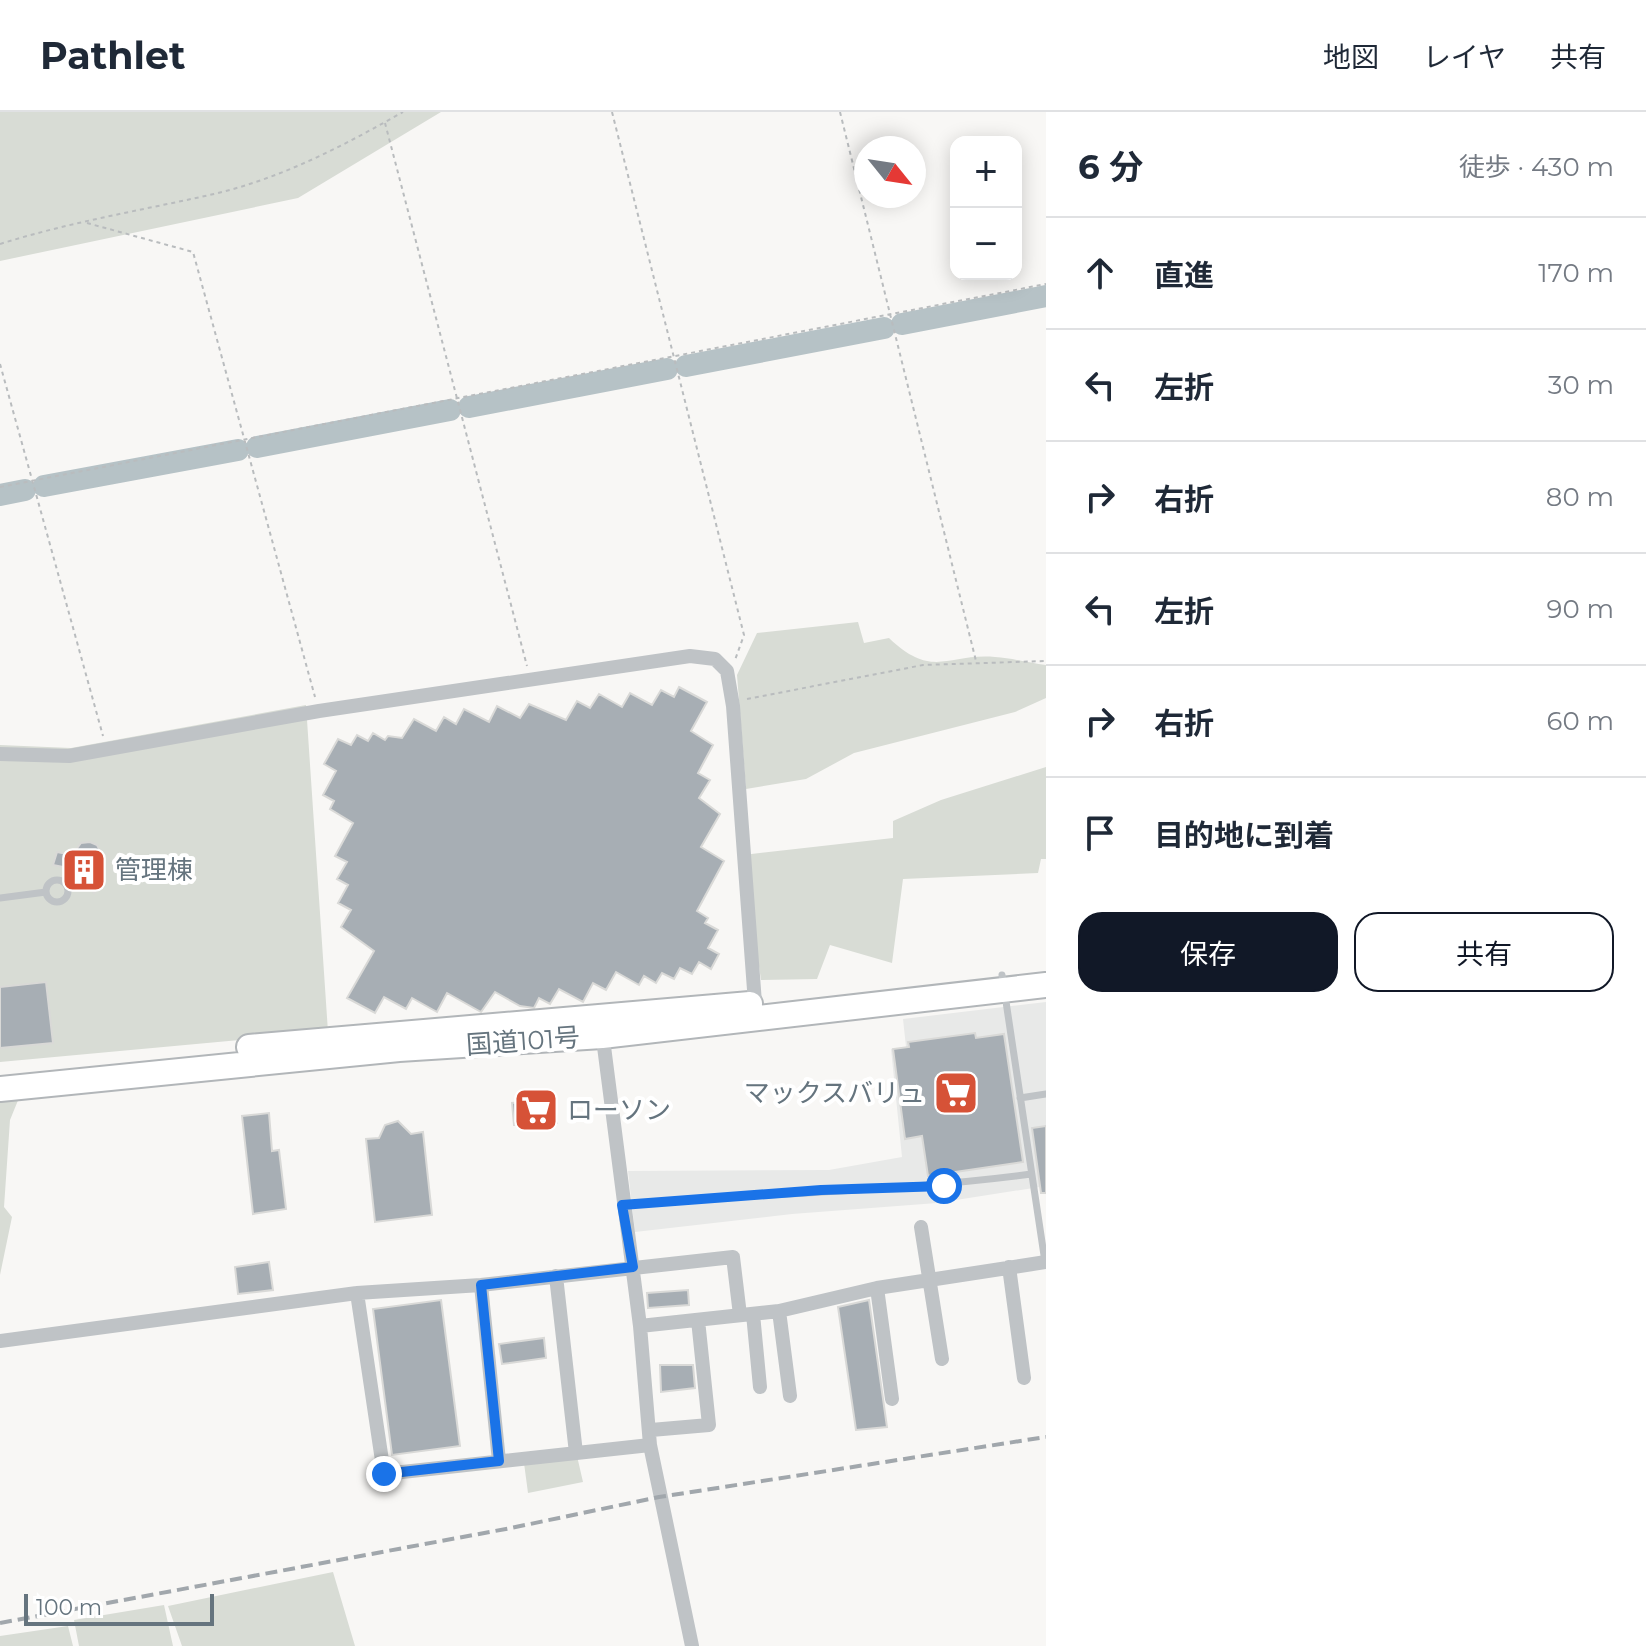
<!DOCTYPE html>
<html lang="ja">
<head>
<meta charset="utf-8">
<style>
  body { margin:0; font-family:Montserrat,"Noto Sans JP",sans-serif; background:#f6f6f7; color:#1f2937 }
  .controls { position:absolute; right:24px; top:24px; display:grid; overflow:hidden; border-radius:16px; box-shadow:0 4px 20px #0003 }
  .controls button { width:72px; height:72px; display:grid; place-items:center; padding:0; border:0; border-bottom:2px solid #e0e1e3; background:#fff; color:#1f2937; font:40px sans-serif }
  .compass { position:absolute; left:854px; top:24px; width:72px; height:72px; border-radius:50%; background:#fff; box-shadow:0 4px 20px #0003; rotate:120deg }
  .scale { position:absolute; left:24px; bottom:20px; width:190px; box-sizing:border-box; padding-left:8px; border:4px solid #65747e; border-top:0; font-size:22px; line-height:28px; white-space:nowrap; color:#65747e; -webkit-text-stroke:6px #fff; paint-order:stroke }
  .stop { position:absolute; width:24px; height:24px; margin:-18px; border:6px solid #1a73e8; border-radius:50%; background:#fff }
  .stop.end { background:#1a73e8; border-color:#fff; box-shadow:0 2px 8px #0008 }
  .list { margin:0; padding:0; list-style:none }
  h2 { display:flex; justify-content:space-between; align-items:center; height:104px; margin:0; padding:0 32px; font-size:34px }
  h2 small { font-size:26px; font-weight:400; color:#747a83 }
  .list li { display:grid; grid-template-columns:52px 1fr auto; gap:24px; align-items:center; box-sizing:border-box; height:112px; padding:0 32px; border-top:2px solid #e0e1e3 }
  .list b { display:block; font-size:30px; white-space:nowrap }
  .list em { font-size:26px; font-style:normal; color:#747a83 }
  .actions { display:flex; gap:16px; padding:24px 32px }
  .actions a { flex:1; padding:18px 0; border:2px solid #111827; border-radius:24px; text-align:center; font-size:28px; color:#111827 }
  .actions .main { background:#111827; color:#fff }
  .icon { flex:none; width:44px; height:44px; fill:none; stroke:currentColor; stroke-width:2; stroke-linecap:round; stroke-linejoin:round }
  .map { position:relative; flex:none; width:1046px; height:1534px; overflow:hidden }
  header { display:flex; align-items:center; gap:48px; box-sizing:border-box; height:112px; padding:0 40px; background:#fff; border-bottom:2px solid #e0e1e3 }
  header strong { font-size:38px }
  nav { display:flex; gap:44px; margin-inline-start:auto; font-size:28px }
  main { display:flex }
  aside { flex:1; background:#fff }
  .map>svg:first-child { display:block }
</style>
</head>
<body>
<header>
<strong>Pathlet</strong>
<nav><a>地図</a><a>レイヤ</a><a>共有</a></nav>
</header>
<main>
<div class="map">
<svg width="1046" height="1534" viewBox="0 0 1046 1534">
  <rect width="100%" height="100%" fill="#f8f7f5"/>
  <path fill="#e8e9e8" d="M1046 890V1074L937 1091 792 1102 635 1120 628 1059 829 1058 902 1045 891 937 906 935 903 907Z"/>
  <path fill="#d8dcd5" d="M0 0H441L298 86 0 149Z
    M858 510 864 531 889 526C933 568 947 541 995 545 1012 546 1029 551 1046 553V586L1015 600 854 641 806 667 746 677 737 563 757 521Z
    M306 593 328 920 0 950V633L71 636Z
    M1046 655V747H1041L1038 761 903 767 892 851 830 833 817 867 761 868 743 743 893 726V709L941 688Z
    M21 981 10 1008 4 1095 12 1105 0 1163V983Z
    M577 1344 583 1370 528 1381 524 1351Z
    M333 1460 355 1534H182L168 1494Z
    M164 1493 173 1534H79L74 1508Z
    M68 1514 73 1534H0V1524Z"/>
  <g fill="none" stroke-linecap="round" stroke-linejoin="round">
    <path stroke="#b6c2c6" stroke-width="22" d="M902 212 1046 184
      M686 254 884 216
      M469 295 667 257
      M257 335 450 298
      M44 374 238 338
      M0 383 25 378"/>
  </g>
  <path fill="#a7aeb4" stroke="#d9d9d7" stroke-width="2" d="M679 575 707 590 691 619 713 633 698 661 710 668 699 686 720 702 701 735 724 749 697 799 708 806 705 811 718 818 708 836 719 842 711 857 699 850 692 862 680 856 674 867 662 861 656 871 644 864 639 873 616 860 606 878 593 871 583 890 559 877 550 892 539 886 534 896 520 894 495 880 481 900 447 881 437 900 412 886 406 897 384 885 375 901 347 886 374 839 341 815 351 798 338 791 348 773 337 767 347 750 335 744 353 711 330 697 334 689 323 683 336 659 324 652 338 627 351 633 357 623 368 629 373 621 385 628 388 624 402 626 414 607 436 619 444 605 456 612 464 597 489 610 497 594 520 606 529 592 566 608 577 589 590 596 599 582 622 595 630 581 652 593 661 578 674 585Z
    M90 730 97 733 104 746 102 754 94 761 102 773 94 781 85 768 68 756 53 753 57 740 72 743 81 731Z
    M46 870 53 931 0 936V875Z
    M975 921 976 926 1004 922 1023 1050 928 1064 922 1024 905 1027 893 937 909 935 908 930Z
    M555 987 557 1011 514 1013 512 991Z
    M269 1001 272 1039 279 1038 286 1097 253 1102 242 1004Z
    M398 1009 411 1022 423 1020 432 1103 375 1110 366 1027 379 1026 385 1013Z
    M1046 1014V1081H1041L1032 1016Z
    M269 1150 273 1178 238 1182 235 1155Z
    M688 1178 689 1193 648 1196 647 1181Z
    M441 1188 460 1334 392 1343 373 1197Z
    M869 1188 887 1315 856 1318 838 1195Z
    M544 1226 546 1246 502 1252 499 1232Z
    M660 1253H693L695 1276 661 1280Z"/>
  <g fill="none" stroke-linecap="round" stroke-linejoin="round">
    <g stroke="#b2b6b9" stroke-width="28">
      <path id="trunk" d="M249 935 750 892
        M0 977 399 937 602 924 1046 873"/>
    </g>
    <path stroke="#b9bcbe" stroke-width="2" stroke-dasharray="4 4" stroke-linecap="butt" d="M612 0 744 523 735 548
      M840 0 976 549
      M385 11 527 554
      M87 111 193 140 315 585
      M0 132C70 110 143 98 214 82 282 66 343 34 403 0
      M0 252 103 624
      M0 375 1046 172
      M747 587 923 553 1046 549"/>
    <path stroke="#bfc3c6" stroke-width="7" d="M46 779a11 11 0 1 1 22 0a11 11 0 1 1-22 0Z
      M0 786 46 780
      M1002 863 1045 1150
      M1020 986 1046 982
      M622 1093C758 1081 896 1080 1031 1062"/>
    <path stroke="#bfc3c6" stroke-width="14" d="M0 642 69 644 319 599 690 544 715 547 727 559 733 594 755 891
      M602 919 640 1214 650 1333 692 1534
      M921 1115 942 1247
      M1009 1155 1024 1266
      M556 1164 576 1341
      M481 1173 499 1349
      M877 1176 892 1287
      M357 1181 384 1362 650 1333
      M779 1199 790 1284
      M753 1202 760 1275
      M640 1214 779 1199 877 1176 1046 1150
      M0 1229 357 1181 481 1173 733 1145 740 1203
      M651 1318 709 1313 698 1208"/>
    <use href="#trunk" stroke="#fff" stroke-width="24"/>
    <path stroke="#a1a7ac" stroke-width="4" stroke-dasharray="12 6" stroke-linecap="butt" d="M0 1511 511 1416 659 1385 1046 1325"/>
  </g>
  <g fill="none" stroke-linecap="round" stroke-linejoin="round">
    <path stroke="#1a73e8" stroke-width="10" d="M384 1362 499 1349 481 1173 633 1155 622 1093 821 1078 944 1074"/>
  </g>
  <defs>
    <g id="building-square" transform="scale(2.3)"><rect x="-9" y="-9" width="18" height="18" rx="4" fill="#d65237" stroke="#fff"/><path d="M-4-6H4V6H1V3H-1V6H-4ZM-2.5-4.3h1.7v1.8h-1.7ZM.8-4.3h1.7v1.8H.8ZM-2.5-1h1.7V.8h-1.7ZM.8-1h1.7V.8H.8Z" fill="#fff"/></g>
    <g id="supermarket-square" transform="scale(2.3)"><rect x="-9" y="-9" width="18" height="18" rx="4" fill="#d65237" stroke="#fff"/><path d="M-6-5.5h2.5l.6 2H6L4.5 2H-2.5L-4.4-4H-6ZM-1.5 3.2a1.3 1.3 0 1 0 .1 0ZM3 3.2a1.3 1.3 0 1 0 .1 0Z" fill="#fff"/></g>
  </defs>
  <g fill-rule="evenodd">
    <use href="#building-square" x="84" y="758"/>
    <use href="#supermarket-square" x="956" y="981"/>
    <use href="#supermarket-square" x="536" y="998"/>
  </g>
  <g text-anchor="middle" stroke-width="8" stroke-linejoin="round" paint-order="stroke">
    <g font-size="26" fill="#65747e" stroke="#fff" text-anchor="start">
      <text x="115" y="767">管理棟</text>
      <text x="925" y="990" text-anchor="end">マックスバリュ</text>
      <text x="567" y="1007">ローソン</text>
    </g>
    <g font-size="26" fill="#65747e" stroke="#fff">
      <text transform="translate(523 929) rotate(-4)" y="9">国道101号</text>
    </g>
  </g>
</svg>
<div class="controls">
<button>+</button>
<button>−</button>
</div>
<svg class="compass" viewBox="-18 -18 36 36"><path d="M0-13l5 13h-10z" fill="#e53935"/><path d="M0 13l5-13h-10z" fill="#747a83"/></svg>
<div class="scale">100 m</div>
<div class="stop" style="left:944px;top:1074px"></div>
<div class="stop end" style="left:384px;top:1362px"></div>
</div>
<aside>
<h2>6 分<small>徒歩 · 430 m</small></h2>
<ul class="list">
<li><svg class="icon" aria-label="ahead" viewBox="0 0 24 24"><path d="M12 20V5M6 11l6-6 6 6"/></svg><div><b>直進</b></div><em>170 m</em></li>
<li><svg class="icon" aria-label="left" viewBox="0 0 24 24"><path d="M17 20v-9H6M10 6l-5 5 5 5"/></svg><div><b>左折</b></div><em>30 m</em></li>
<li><svg class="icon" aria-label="right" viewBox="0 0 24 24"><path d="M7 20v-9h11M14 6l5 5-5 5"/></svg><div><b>右折</b></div><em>80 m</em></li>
<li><svg class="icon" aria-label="left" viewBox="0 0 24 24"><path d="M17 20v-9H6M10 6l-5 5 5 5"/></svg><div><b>左折</b></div><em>90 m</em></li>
<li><svg class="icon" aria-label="right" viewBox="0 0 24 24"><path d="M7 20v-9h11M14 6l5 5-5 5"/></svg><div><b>右折</b></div><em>60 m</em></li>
<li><svg class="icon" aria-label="arrive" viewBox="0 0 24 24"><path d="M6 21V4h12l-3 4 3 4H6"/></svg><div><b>目的地に到着</b></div></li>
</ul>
<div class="actions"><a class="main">保存</a><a>共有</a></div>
</aside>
</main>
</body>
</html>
